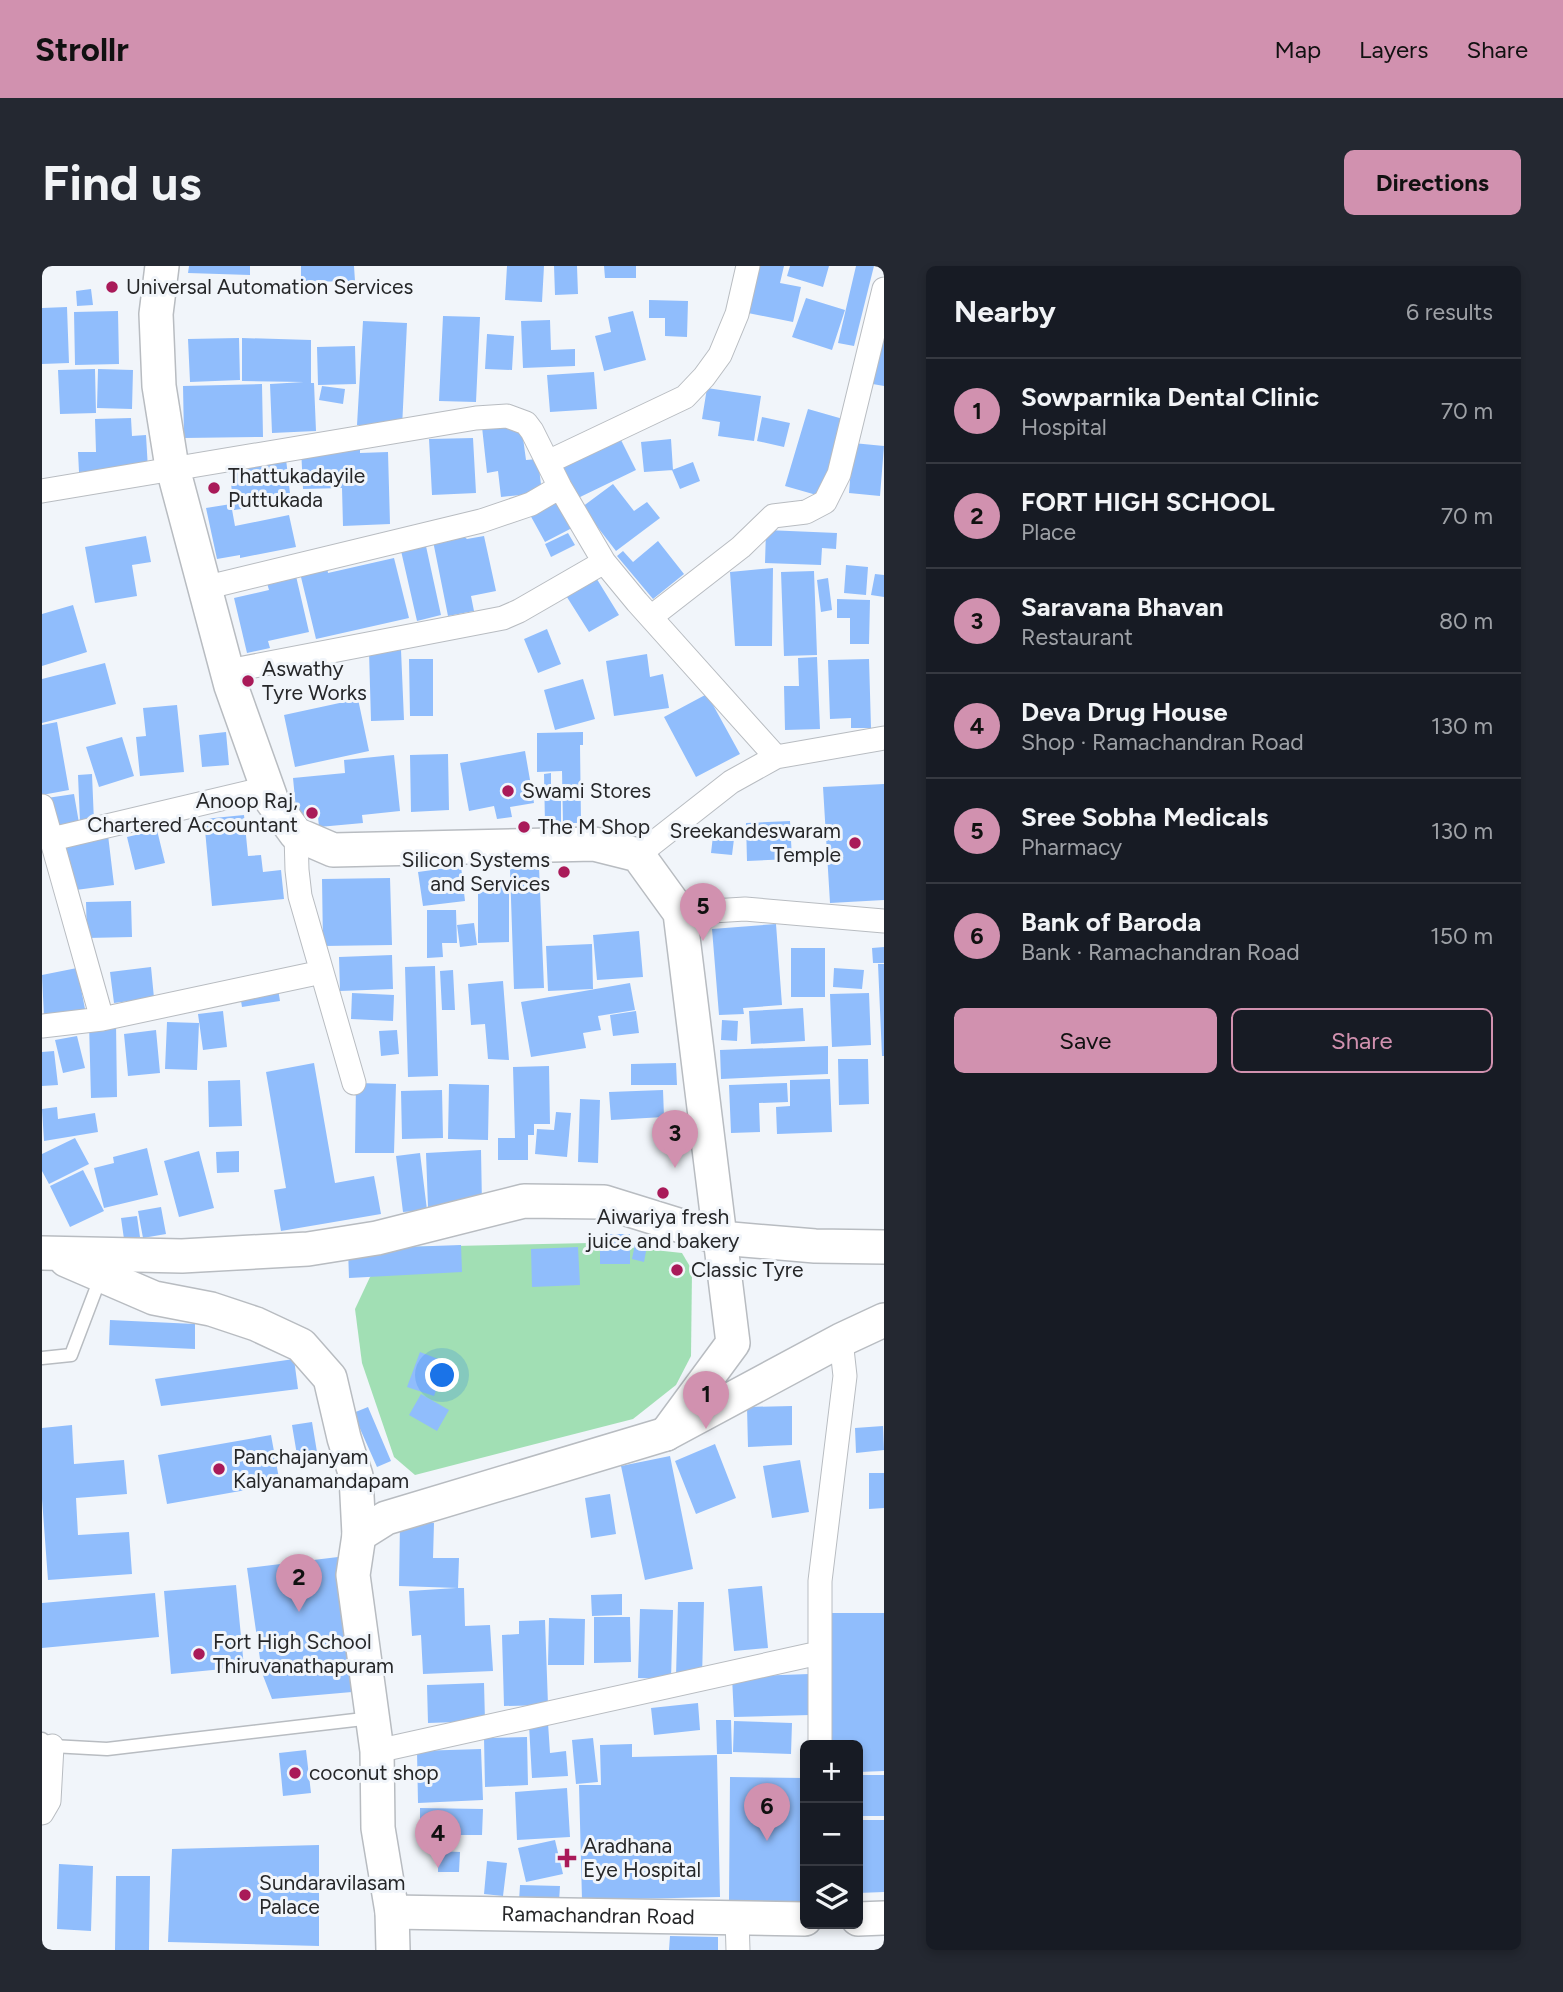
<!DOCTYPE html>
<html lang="en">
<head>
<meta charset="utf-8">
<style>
  body { margin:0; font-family:Figtree,sans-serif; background:#242831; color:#f1f3f6 }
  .controls { position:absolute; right:21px; bottom:21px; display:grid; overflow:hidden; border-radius:10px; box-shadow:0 4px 10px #0003 }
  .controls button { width:63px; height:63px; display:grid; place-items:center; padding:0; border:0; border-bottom:2px solid #363941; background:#171b24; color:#f1f3f6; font:35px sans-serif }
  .you { position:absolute; left:401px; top:1110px; width:24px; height:24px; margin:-18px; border:5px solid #fff; border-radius:50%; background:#1a73e8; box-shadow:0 0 0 10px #1a73e833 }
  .badge { display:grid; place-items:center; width:46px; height:46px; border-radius:50%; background:#d191af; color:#111; font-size:23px; font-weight:700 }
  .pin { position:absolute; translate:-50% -58px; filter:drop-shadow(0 2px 4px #0008) }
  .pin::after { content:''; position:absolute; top:37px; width:24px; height:21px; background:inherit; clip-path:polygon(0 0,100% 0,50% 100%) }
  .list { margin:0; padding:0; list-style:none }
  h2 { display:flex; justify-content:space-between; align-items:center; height:91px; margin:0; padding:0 28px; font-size:30px }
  h2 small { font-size:23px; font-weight:400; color:#9ea1a6 }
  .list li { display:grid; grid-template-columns:46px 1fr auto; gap:21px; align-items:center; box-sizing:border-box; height:105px; padding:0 28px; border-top:2px solid #363941 }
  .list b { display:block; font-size:26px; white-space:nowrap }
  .list p { margin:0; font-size:23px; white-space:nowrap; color:#9ea1a6 }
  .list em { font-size:23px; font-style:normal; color:#9ea1a6 }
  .actions { display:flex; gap:14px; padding:21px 28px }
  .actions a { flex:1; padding:16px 0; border:2px solid #d191af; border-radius:10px; text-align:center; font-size:24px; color:#d191af }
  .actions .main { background:#d191af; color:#111 }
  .icon { flex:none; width:38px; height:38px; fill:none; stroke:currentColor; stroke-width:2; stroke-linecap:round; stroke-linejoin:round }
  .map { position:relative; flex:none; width:842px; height:1684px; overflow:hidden; border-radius:10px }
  header { display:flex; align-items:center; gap:42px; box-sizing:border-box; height:98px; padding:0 35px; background:#d191af; color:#111 }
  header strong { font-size:33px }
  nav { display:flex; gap:38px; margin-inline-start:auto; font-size:24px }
  .intro { display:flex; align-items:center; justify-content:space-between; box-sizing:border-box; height:168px; padding:0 42px }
  h1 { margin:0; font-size:49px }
  .button { padding:18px 32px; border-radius:10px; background:#d191af; color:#111; font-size:24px; font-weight:700 }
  main { display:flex; gap:42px; padding:0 42px }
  aside { flex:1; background:#171b24; border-radius:10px; box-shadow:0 4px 10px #0003 }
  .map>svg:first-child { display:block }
</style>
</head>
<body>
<header>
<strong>Strollr</strong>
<nav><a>Map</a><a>Layers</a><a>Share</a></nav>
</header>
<div class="intro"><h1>Find us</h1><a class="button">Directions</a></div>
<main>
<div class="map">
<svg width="842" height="1684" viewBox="0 0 842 1684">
  <rect width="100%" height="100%" fill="#f1f5fa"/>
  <path fill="#a1dfb4" d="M548 977 640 987 650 1004 649 1090 634 1119 591 1153 373 1209 352 1191 320 1097 313 1043 328 1011 367 981Z"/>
  <path fill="#90bdfc" d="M147 0H208V9L146 7Z
    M259 0H312L313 15 259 16Z
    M465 0H502L500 36 463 34Z
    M512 0H535L536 28 513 29Z
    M562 0H594V12H563Z
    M716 0H742L738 17 759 21 751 56 706 47Z
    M748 0H787L781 21 745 10Z
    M814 0H832L812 80 796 77Z
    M49 23 51 39 35 40 34 25Z
    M764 32 803 44 790 84 750 71Z
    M607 34 646 35 645 71 623 70V52H607Z
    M25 41 27 97 0 98V42Z
    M76 45 77 98 33 99 32 46Z
    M591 45 604 94 562 105 553 70 569 66 566 51Z
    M401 50 438 51 434 136 397 135Z
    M508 54 509 84 533 83V100L481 102 479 55Z
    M321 55 365 57 360 162 315 159Z
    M842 67V120L825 117Z
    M445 68 472 70 470 104 443 103Z
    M197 72 198 114 148 116 146 73Z
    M200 72 269 74V117H272L274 165 230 167 228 118 262 116 200 115Z
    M313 80 314 118 276 119 275 81Z
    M53 103 54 147 18 148 16 104Z
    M56 103 91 104 90 143 55 142Z
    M552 106 555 143 508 146 505 109Z
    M220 118 221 171 142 172 141 120Z
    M280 120 303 123 301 138 277 134Z
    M665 122 719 130 712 175 676 170 678 156 660 153Z
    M766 143 801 153 778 230 743 220Z
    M720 151 748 157 742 181 715 175Z
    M89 152 90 170 104 169 106 203 37 206 36 186H54L53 153Z
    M479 157 484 194 496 193 500 227 459 231 456 205 445 207 440 161Z
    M576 168 594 204 536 232 519 196Z
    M431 172 434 227 390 229 387 173Z
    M629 173 631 204 602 206 599 176Z
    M811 177 842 180 838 230 807 227Z
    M318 180V187L346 186 348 258 301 260 300 222 261 223 259 182Z
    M244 193 249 236 192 244 187 200Z
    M651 196 658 215 638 223 630 204Z
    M571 218 592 245 605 236 618 252 574 285 540 241Z
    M514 233 530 262 503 276 487 247Z
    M189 238 193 260 247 249 254 281 198 292V289L175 293 164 242Z
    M724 264 795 267 794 283 780 282 779 299 723 297Z
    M526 267 533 279 509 291 503 278Z
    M419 268 425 273 442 270 454 325 429 330 432 345 406 350 391 275Z
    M104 270 109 296 90 299 95 330 53 337 43 281Z
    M382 271 399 349 375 355 357 276Z
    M616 275 642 308 611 333 575 290 581 285 591 296Z
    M352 292 367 352 274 373 258 307 285 301 286 307Z
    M804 299 826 301 824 329 802 327Z
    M731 302 730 380H693L688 306Z
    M772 305 775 389 742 390 739 306Z
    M833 308 842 309V331L829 329Z
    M254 310 267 366 226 375 228 382 205 387 192 332 227 324 225 317Z
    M553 310 577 349 547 366 523 328Z
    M786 312 790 344 779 346 775 314Z
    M795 333 828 334 827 378H808V352H795Z
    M31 339 45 386 0 400V348Z
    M505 363 519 398 496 407 482 373Z
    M359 384 362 454 329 455 327 385Z
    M605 388 608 411 621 408 627 442 572 450 564 395Z
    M775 391 778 463 743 464 742 420H757L756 392Z
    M367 393H391V450H368Z
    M827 393 829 462H809V452L788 453 786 394Z
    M63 397 74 438 0 457V413Z
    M541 413 553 453 513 464 502 424Z
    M665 428 698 488 654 511 622 451Z
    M316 433 327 485 253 501 242 449Z
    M135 439 142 506 98 510 94 471 104 470 101 442Z
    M15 456 27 524 0 529V459Z
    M184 466 187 499 160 501 157 469Z
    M541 466V479H538L539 557H521L520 505 495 506V467Z
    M80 471 92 510 57 521 44 481Z
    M483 485 492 537 468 541 470 551 455 553 452 540 427 545 418 497Z
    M406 488 407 544 369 546 368 489Z
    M352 489 358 545 320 549 321 557 277 561 276 551 255 553 251 512 303 507 302 494Z
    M509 507V530H519V558H503L502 508Z
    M50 508 52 556H38L36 509Z
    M842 518V634L788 637 781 521Z
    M32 528 37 557 9 562 5 532Z
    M202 549 206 590 219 589 221 606 239 604 242 633 170 640 162 553Z
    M748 555 750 593 705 595 704 557Z
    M115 564 123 597 93 604 85 571Z
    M66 569 72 619 26 625 20 574Z
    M671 570 692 573 690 589 669 587Z
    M419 600 423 635 381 640 376 606Z
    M497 601 502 722 472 723 468 603Z
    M348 612 350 679 281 680 280 613Z
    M436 620H467V676L436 677Z
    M89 635 90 671 45 672 44 636Z
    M385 644H414L415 677H400L401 691 385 692Z
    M432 657 435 679 418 681 415 659Z
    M734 658 740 739 701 742 702 748 677 749 670 663Z
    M597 665 601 711 555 714 551 669Z
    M550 678 551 723 506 725 504 680Z
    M842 681V697H831L830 682Z
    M749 682H783V731H749Z
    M350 689 351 723 298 725 297 691Z
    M836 698H842V790H840Z
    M393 700 396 810 366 811 363 701Z
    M109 701 112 732 72 737 68 706Z
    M35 702 43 743 2 751 0 709Z
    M792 702 822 704 820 723 791 721Z
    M411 704 413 744H400L398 705Z
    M461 715 467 794 446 793 443 758 429 759 426 718Z
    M235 717 238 735 200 741 197 723Z
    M588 717 593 744 556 750 559 764 541 767 544 782 489 791 479 736Z
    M310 727 352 729 351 755 309 753Z
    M827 727 829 779 790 781 788 728Z
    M761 742 763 775 709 778 707 745Z
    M181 745 185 781 161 784 156 748Z
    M594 745 597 767 571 770 568 749Z
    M680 754 696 755 695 775 679 774Z
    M74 756 75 831 49 832 47 757Z
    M125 756 157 757 155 804 123 803Z
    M114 764 118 807 86 810 82 768Z
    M355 764 357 788 339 790 337 765Z
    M35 770 43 802 21 807 13 774Z
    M786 780V808L679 813 678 784Z
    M12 785 16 819 0 820V786Z
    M796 793H826L827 838 797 839Z
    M272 797 293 917 332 910 339 948 239 965 232 924 244 922 224 806Z
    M634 797 635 819H589V798Z
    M507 800 508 858H492V869H486V894H456V872H473L471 801Z
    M788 813 790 866 735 868 734 841 748 840V814Z
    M198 814 200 860 167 861 166 815Z
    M314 817 354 818 352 887H313Z
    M745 817 746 836 717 837 718 866 689 867 687 819Z
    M407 818 447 819 446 874 406 873Z
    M400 824 401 872 360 873 359 825Z
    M621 824 622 851 569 854 567 826Z
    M538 833 558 834 556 897 536 896Z
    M15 841 16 853 53 847 56 866 2 875 0 843Z
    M514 846 529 847 525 891 493 888 495 863 512 864Z
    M33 872 47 898 7 918 0 905V888Z
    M105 882 116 929 62 942 52 902 72 897 71 891Z
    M439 884 440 939 386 941 384 887Z
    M157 885 172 942 137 951 122 895Z
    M197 885V906L175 907 174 886Z
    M378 887 385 944 361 946 354 890Z
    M41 904 62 945 28 961 8 920Z
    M119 941 124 968 101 972 96 945Z
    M95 950 98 971 82 973 79 952Z
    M558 968H588V998H558Z
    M594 973 606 975 602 996 590 993Z
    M419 979 420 1006 307 1012 306 983Z
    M536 981 538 1019 490 1021 489 983Z
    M68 1054 153 1058V1083L67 1079Z
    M378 1086 404 1096 392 1130 365 1121Z
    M252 1093 256 1123 119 1140 113 1113Z
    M379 1128 407 1144 395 1165 367 1149Z
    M750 1140V1179L706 1181 705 1141Z
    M326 1141 349 1195 335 1201 311 1147Z
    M270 1156 277 1198 257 1201 250 1159Z
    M30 1159 32 1198 82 1194 85 1228 34 1232 36 1269 87 1266 90 1308 6 1314 0 1233V1162Z
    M841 1160 842 1184 814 1187 813 1162Z
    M229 1169 238 1218 125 1238 116 1189Z
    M673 1178 694 1232 654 1248 633 1195Z
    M628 1190 651 1303 603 1314 579 1200Z
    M758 1194 767 1246 730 1252 721 1200Z
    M827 1207H842V1242L827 1243Z
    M568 1228 574 1268 549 1272 543 1232Z
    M358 1256 392 1257 391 1292H417L416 1322 357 1320Z
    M296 1291 310 1426 230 1433 220 1407 205 1302Z
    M194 1319 202 1401 129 1408 122 1325Z
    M720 1320 726 1382 692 1385 686 1323Z
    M414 1322H422L423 1360 448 1359 451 1405 381 1408 379 1369 370 1370 367 1325Z
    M113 1327 117 1371 0 1382V1337Z
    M580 1328V1349L550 1350 549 1329Z
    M636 1336H662L660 1411 634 1410Z
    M598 1343 631 1344 629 1413 596 1412Z
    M785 1347H842V1505L816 1506V1479H785Z
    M552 1351H588L589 1396 552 1397Z
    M507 1352 543 1353 542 1399H506Z
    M503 1354 506 1439 462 1440 460 1369 477 1368V1355Z
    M767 1408 768 1449 692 1451 690 1411Z
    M442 1417 443 1455 386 1457 385 1419Z
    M656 1437 658 1464 612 1469 609 1442Z
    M674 1454H689L690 1488H675Z
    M692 1455 750 1457 749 1488 691 1486Z
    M506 1457 508 1487 524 1485 526 1510 490 1512 487 1459Z
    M485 1471 486 1519 443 1521 442 1472Z
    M551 1472 556 1516 534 1518 530 1474Z
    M590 1478V1491L675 1489 678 1631 540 1634 537 1519H559L558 1479Z
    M439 1483 441 1534 376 1537 375 1485Z
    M264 1484 269 1527 241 1530 237 1487Z
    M816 1509H842V1550H816Z
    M688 1511 763 1512V1638L687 1637Z
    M525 1522 528 1571 475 1574 473 1526Z
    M378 1542 441 1543 440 1569H378Z
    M816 1554H842V1626L816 1627Z
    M513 1574 521 1608 484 1616 476 1582Z
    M277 1579V1680L126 1676 130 1583Z
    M396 1585 418 1586 417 1606H396Z
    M445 1595 465 1597 461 1630 442 1628Z
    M17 1598 51 1600 49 1665 15 1663Z
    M74 1610H108L107 1684H73Z
    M478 1619 518 1620 517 1636 477 1635Z
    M628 1670 676 1671V1684H627Z"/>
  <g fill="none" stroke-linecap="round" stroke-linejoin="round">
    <g stroke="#b8bcc1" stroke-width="15">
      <path id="lane" d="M0 1092 29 1089 59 1010
        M0 1473 10 1480 65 1483 330 1452"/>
    </g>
    <g stroke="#b8bcc1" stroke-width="25">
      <path id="street" d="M506 196 643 131 662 111 678 89 695 48 706 0
        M0 225 434 152 465 150 484 157 490 165 518 221 562 296 595 336 734 491
        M162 322 439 255 489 238 518 221
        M609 351 699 281 731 250 764 246 783 236 797 208 842 23
        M186 405 461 352 477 345 562 296
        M0 540 60 753
        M254 568 255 604 258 630 312 817
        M10 573 225 522
        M596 589 689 516 734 491 842 472
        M638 647 703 643 842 655
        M0 760 60 753 280 706
        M778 1479V1315L803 1110 799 1074
        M335 1485 777 1387
        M0 1547 7 1535 10 1480
        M695 1652 696 1684"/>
    </g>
    <g stroke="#b8bcc1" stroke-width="36">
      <g id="secondary">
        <path d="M120 0 114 48 117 120 129 195 189 420 230 535 254 568 291 584 552 578 596 589 638 647 691 1077 624 1168"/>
        <path d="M0 987 140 990 266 983 335 972 482 935 562 936 678 972 773 980 842 981"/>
        <path d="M24 994 112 1032 169 1043 214 1058 259 1079 288 1112 302 1172 314 1210 317 1269"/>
        <path id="s1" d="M350 1646 763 1653"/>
        <path d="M816 1653 842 1652"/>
        <path d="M351 1684 350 1646 336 1562 335 1485 311 1309 317 1269 344 1252 624 1168 799 1074 842 1054"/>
      </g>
    </g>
    <use href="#lane" stroke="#fff" stroke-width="12"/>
    <use href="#street" stroke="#fff" stroke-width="23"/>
    <use href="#secondary" stroke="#fff" stroke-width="33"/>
  </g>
  <g fill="#a91a59" stroke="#f1f5fa" stroke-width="2.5">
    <circle cx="70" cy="21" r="7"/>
    <circle cx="172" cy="222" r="7"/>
    <circle cx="206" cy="415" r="7"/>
    <circle cx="466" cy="525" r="7"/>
    <circle cx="270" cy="547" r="7"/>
    <circle cx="482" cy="561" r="7"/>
    <circle cx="813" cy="577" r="7"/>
    <circle cx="522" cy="606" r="7"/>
    <circle cx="621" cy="927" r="7"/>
    <circle cx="635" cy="1004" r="7"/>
    <circle cx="177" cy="1203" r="7"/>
    <circle cx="157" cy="1388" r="7"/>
    <circle cx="253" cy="1507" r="7"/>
    <path d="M521.5 1581.5h7v7h7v7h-7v7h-7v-7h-7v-7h7z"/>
    <circle cx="203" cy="1629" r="7"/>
  </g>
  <g text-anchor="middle" stroke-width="6" stroke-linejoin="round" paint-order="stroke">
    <g font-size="21" fill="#262729" stroke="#f1f5fa" text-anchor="start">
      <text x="84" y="28">Universal Automation Services</text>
      <text x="186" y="217">Thattukadayile<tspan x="186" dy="24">Puttukada</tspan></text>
      <text x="220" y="410">Aswathy<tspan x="220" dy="24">Tyre Works</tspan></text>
      <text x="480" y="532">Swami Stores</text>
      <text x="256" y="542" text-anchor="end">Anoop Raj,<tspan x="256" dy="24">Chartered Accountant</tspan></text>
      <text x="496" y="568">The M Shop</text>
      <text x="799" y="572" text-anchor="end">Sreekandeswaram<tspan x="799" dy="24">Temple</tspan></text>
      <text x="508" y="601" text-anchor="end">Silicon Systems<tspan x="508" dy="24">and Services</tspan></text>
      <text x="621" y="958" text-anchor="middle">Aiwariya fresh<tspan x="621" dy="24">juice and bakery</tspan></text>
      <text x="649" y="1011">Classic Tyre</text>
      <text x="191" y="1198">Panchajanyam<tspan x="191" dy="24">Kalyanamandapam</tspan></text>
      <text x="171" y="1383">Fort High School<tspan x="171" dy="24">Thiruvanathapuram</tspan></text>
      <text x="267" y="1514">coconut shop</text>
      <text x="541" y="1587">Aradhana<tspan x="541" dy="24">Eye Hospital</tspan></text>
      <text x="217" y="1624">Sundaravilasam<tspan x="217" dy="24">Palace</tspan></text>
    </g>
    <g font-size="21" fill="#262729" stroke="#f1f5fa">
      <text dy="7" stroke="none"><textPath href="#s1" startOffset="206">Ramachandran Road</textPath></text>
    </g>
  </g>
</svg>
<div class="controls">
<button>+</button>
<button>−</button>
<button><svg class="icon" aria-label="layers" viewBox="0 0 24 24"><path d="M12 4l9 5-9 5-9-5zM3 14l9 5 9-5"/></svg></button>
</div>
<div class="you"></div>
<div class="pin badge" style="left:664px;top:1163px">1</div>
<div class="pin badge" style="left:257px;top:1346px">2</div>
<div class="pin badge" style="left:633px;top:902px">3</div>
<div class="pin badge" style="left:396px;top:1602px">4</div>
<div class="pin badge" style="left:661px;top:675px">5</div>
<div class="pin badge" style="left:725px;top:1575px">6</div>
</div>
<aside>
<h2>Nearby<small>6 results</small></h2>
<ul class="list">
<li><span class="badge">1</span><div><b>Sowparnika Dental Clinic</b><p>Hospital</p></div><em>70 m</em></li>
<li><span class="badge">2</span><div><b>FORT HIGH SCHOOL</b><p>Place</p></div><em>70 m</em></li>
<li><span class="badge">3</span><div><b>Saravana Bhavan</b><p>Restaurant</p></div><em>80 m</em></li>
<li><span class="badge">4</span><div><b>Deva Drug House</b><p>Shop · Ramachandran Road</p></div><em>130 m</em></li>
<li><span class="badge">5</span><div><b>Sree Sobha Medicals</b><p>Pharmacy</p></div><em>130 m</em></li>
<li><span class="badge">6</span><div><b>Bank of Baroda</b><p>Bank · Ramachandran Road</p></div><em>150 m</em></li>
</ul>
<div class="actions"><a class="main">Save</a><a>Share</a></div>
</aside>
</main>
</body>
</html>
